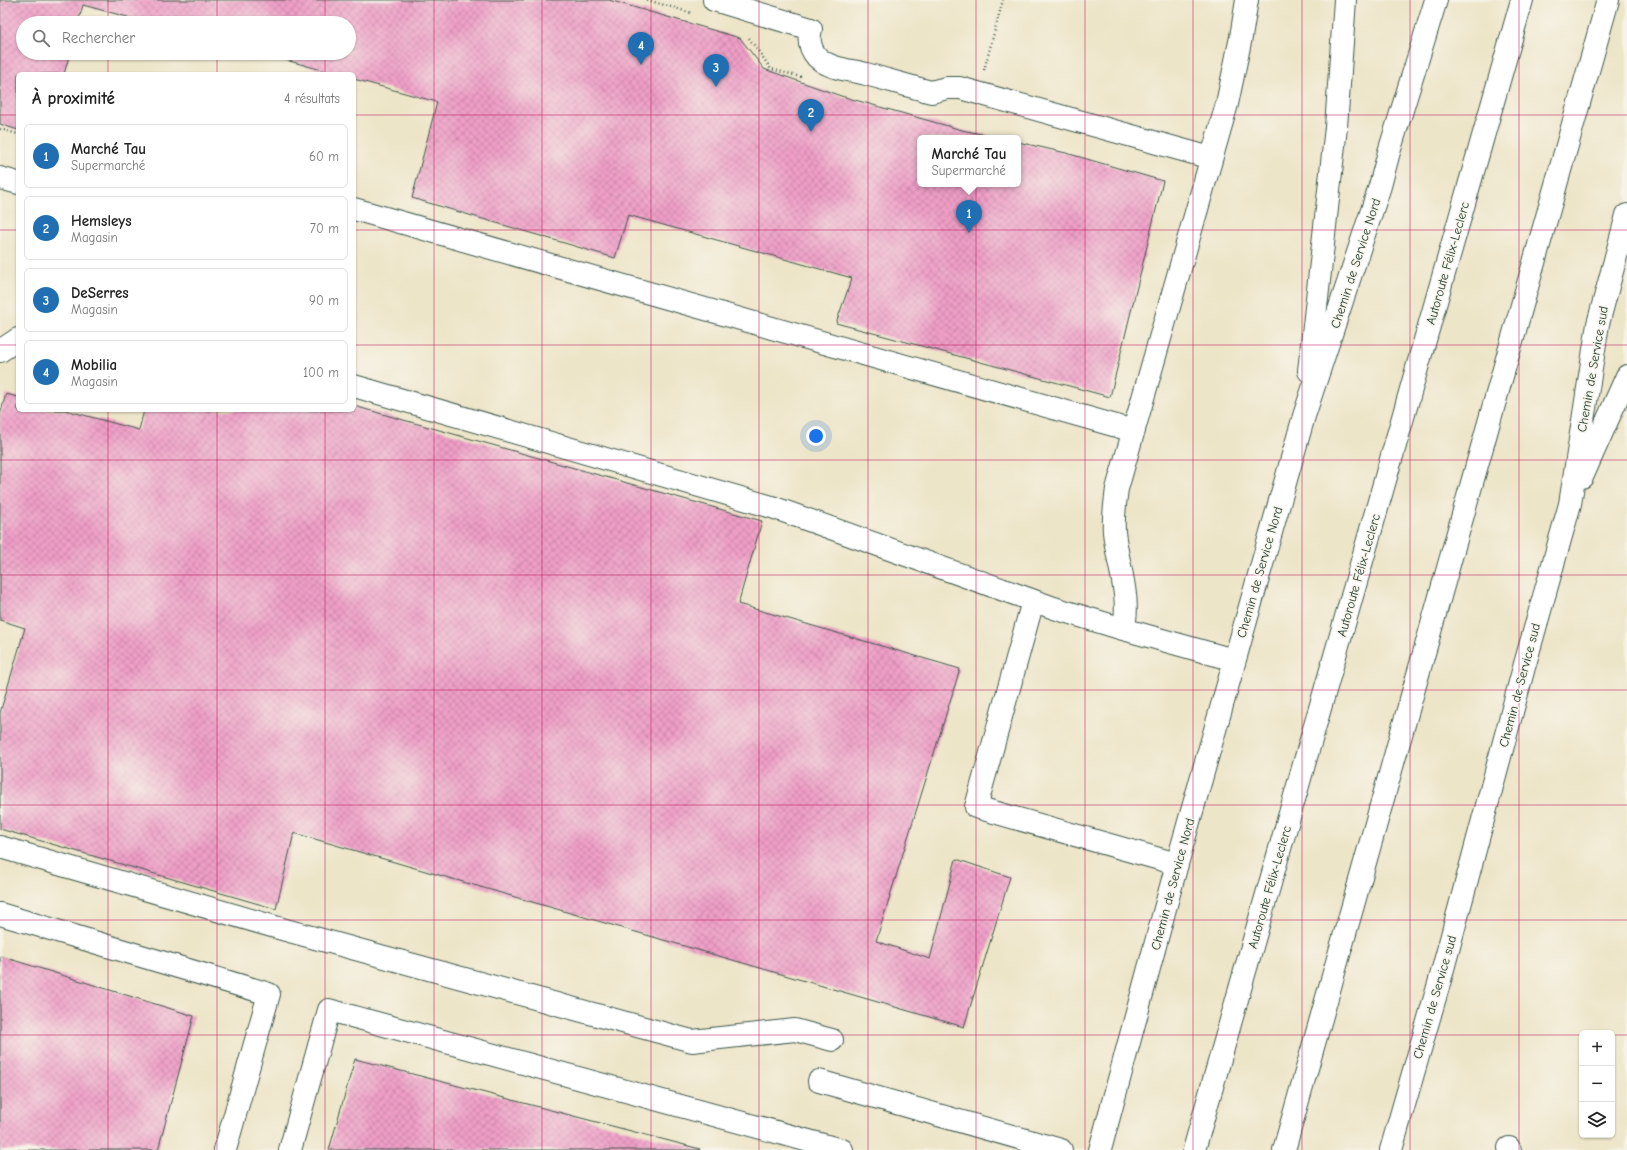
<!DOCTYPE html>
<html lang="fr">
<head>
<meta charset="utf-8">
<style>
  body { margin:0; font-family:"Comic Neue",sans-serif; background:#f2f2f2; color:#222 }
  .controls { position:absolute; right:12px; bottom:12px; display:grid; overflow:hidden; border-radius:6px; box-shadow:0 1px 3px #0004 }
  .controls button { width:36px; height:36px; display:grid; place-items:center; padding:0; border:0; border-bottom:1px solid #e0e0e0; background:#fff; color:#222; font:20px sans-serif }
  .you { position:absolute; left:816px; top:436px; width:14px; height:14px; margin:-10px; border:3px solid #fff; border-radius:50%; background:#1a73e8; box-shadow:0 0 0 6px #1a73e833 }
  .badge { display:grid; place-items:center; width:26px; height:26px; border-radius:50%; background:#1f6fb2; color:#fff; font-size:13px; font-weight:700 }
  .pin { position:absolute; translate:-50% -33px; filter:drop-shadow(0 1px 2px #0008) }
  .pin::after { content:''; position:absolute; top:21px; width:14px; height:12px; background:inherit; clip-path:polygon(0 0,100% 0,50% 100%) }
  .popup { position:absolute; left:917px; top:135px; width:104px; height:52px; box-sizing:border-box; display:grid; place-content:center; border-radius:6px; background:#fff; filter:drop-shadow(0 1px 3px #0005); font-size:13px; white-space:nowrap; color:#767676 }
  .popup b { font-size:15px; color:#222 }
  .popup::after { content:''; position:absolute; left:50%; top:100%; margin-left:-8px; border:8px solid transparent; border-top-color:#fff }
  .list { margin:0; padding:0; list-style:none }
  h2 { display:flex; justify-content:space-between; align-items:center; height:52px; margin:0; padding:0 16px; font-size:17px }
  h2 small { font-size:13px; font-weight:400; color:#767676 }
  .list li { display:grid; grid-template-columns:26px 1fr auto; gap:12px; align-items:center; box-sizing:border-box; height:64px; margin:0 8px 8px; padding:0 8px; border:1px solid #e0e0e0; border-radius:6px }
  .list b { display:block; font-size:15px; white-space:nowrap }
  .list p { margin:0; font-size:13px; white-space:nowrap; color:#767676 }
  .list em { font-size:13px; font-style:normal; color:#767676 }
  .icon { flex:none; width:22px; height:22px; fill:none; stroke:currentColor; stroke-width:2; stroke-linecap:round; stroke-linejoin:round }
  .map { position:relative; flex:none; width:1627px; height:1150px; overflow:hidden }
  .search { position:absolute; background:#fff; box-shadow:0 1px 3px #0004; left:16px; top:16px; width:340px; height:44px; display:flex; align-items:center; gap:10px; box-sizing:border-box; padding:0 14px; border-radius:22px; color:#767676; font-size:15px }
  .panel { position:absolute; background:#fff; box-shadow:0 1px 3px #0004; left:16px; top:72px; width:340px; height:340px; border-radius:6px }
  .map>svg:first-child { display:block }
</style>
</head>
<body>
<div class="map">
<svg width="1627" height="1150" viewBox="0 0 1627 1150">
  <defs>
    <pattern id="building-cross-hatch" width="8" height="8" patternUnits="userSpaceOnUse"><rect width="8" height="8" fill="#f09fc8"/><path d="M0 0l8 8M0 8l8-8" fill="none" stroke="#c283a3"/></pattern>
  </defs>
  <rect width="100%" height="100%" fill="#f7f3e8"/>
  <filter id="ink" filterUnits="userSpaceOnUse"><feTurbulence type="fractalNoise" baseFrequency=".025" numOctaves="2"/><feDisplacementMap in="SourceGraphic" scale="8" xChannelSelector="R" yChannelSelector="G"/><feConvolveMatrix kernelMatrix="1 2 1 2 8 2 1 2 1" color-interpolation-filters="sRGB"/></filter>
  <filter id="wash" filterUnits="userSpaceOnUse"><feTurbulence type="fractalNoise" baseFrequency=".012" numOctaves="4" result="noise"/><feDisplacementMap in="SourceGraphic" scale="16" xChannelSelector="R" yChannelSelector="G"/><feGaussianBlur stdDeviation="0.9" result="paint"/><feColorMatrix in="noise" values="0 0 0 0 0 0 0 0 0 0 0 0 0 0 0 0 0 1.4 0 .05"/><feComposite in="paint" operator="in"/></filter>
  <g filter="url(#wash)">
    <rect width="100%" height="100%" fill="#ede5c8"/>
    <g id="blocks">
      <path fill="url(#building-cross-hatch)" d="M0 0H609L740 38 764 69 841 96 962 130 995 137 920 138V184H1018V142L1066 153 1163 181 1110 397 836 323 852 278 628 215 615 258 412 198 437 102 354 79V74H336L261 53H349V23H150L83 5 78 23H23V53H70L64 74H18V130L0 124Z
        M6 394 18 397V410H65L139 430 144 410H354V406L762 521 738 604 960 669 876 941 930 959 956 859 1010 877 964 1027 294 833 276 909 0 829V713L25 628 0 620V415Z
        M0 956 194 1016 158 1150H0Z
        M355 1059 700 1149V1150H329Z"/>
    </g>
  </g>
  <g filter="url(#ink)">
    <use href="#blocks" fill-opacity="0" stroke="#3e564a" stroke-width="1"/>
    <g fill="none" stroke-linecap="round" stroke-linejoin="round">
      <g stroke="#3e564a" stroke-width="24">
        <path id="minor" d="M714 0 811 29C808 39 810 49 817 57 829 69 851 70 866 74 888 80 909 86 931 92L947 88H960L1211 158
          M0 178 18 183
          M354 209 1134 431
          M0 351 18 339
          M354 386 772 507 1054 608 1123 629 1234 660
          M1033 601 976 807 1177 864
          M1123 629C1132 600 1117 562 1114 532 1113 518 1115 503 1117 489L1227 104 1241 37 1247 0
          M0 847 282 929 692 1041 795 1030 832 1040
          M0 914 269 994 225 1150
          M819 1081 1061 1150
          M1509 1148 1510 1150
          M290 1150 329 1010 842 1150"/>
      </g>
      <g stroke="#3e564a" stroke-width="24">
        <path id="major" d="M1309 371 1336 127 1345 0
          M1582 477 1627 376
          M1100 1150 1177 864 1304 416 1380 186 1389 152 1436 0
          M1391 1150 1440 980 1523 671 1570 504 1598 324 1627 215"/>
      </g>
      <g stroke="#3e564a" stroke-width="24">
        <path id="highway" d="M1194 1150 1522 0
          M1284 1150 1608 0"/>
      </g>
      <path stroke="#3e564a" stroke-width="2.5" stroke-dasharray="1 3" stroke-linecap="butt" d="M647 0 692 13
        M749 38 771 69 801 77
        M984 70 1003 0
        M0 129 18 134"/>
      <use href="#minor" stroke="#fff" stroke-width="22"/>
      <use href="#major" stroke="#fff" stroke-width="22"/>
      <use href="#highway" stroke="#fff" stroke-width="22"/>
    </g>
  </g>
  <path fill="none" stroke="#c2185b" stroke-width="1" stroke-opacity="0.55" d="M108 0V23M217 0V23M325 0V23M434 0V1150M542 0V1150M651 0V1150M759 0V1150M868 0V1150M976 0V1150M1085 0V1150M1193 0V1150M1302 0V1150M1410 0V1150M1519 0V1150M108 53V74M217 53V74M325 53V74M0 115H18M354 115H1627M0 230H18M354 230H1627M0 345H18M354 345H1627M108 410V1150M217 410V1150M325 410V1150M0 460H1627M0 575H1627M0 690H1627M0 805H1627M0 920H1627M0 1035H1582M1612 1035H1627"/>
  <g text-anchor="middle" stroke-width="3" stroke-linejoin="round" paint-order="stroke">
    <g font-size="13" fill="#1f3d34" stroke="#f7f3e8">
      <text transform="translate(1355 263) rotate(-72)" y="5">Chemin de Service Nord</text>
      <text transform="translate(1447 263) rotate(-74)" y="5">Autoroute Félix-Leclerc</text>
      <text transform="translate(1592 369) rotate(-80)" y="5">Chemin de Service sud</text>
      <text transform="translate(1259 572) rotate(-74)" y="5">Chemin de Service Nord</text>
      <text transform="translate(1358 575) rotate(-74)" y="5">Autoroute Félix-Leclerc</text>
      <text transform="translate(1519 685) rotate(-75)" y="5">Chemin de Service sud</text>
      <text transform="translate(1172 884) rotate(-75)" y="5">Chemin de Service Nord</text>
      <text transform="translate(1269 887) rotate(-74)" y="5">Autoroute Félix-Leclerc</text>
      <text transform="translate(1434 997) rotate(-74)" y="5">Chemin de Service sud</text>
    </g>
  </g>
</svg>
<div class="controls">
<button>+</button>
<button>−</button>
<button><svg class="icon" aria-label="layers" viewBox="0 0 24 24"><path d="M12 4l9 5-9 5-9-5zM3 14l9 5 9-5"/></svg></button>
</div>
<div class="you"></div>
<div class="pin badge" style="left:969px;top:233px">1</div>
<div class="popup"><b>Marché Tau</b>Supermarché</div>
<div class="pin badge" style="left:811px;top:132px">2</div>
<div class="pin badge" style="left:716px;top:87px">3</div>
<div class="pin badge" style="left:641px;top:65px">4</div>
<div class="search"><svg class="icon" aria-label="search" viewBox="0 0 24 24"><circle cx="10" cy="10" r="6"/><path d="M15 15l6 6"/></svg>Rechercher</div>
<section class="panel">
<h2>À proximité<small>4 résultats</small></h2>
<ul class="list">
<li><span class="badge">1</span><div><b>Marché Tau</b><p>Supermarché</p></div><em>60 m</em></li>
<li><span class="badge">2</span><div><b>Hemsleys</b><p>Magasin</p></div><em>70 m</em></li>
<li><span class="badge">3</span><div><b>DeSerres</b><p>Magasin</p></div><em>90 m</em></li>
<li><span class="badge">4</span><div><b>Mobilia</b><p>Magasin</p></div><em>100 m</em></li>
</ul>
</section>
</div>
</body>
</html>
